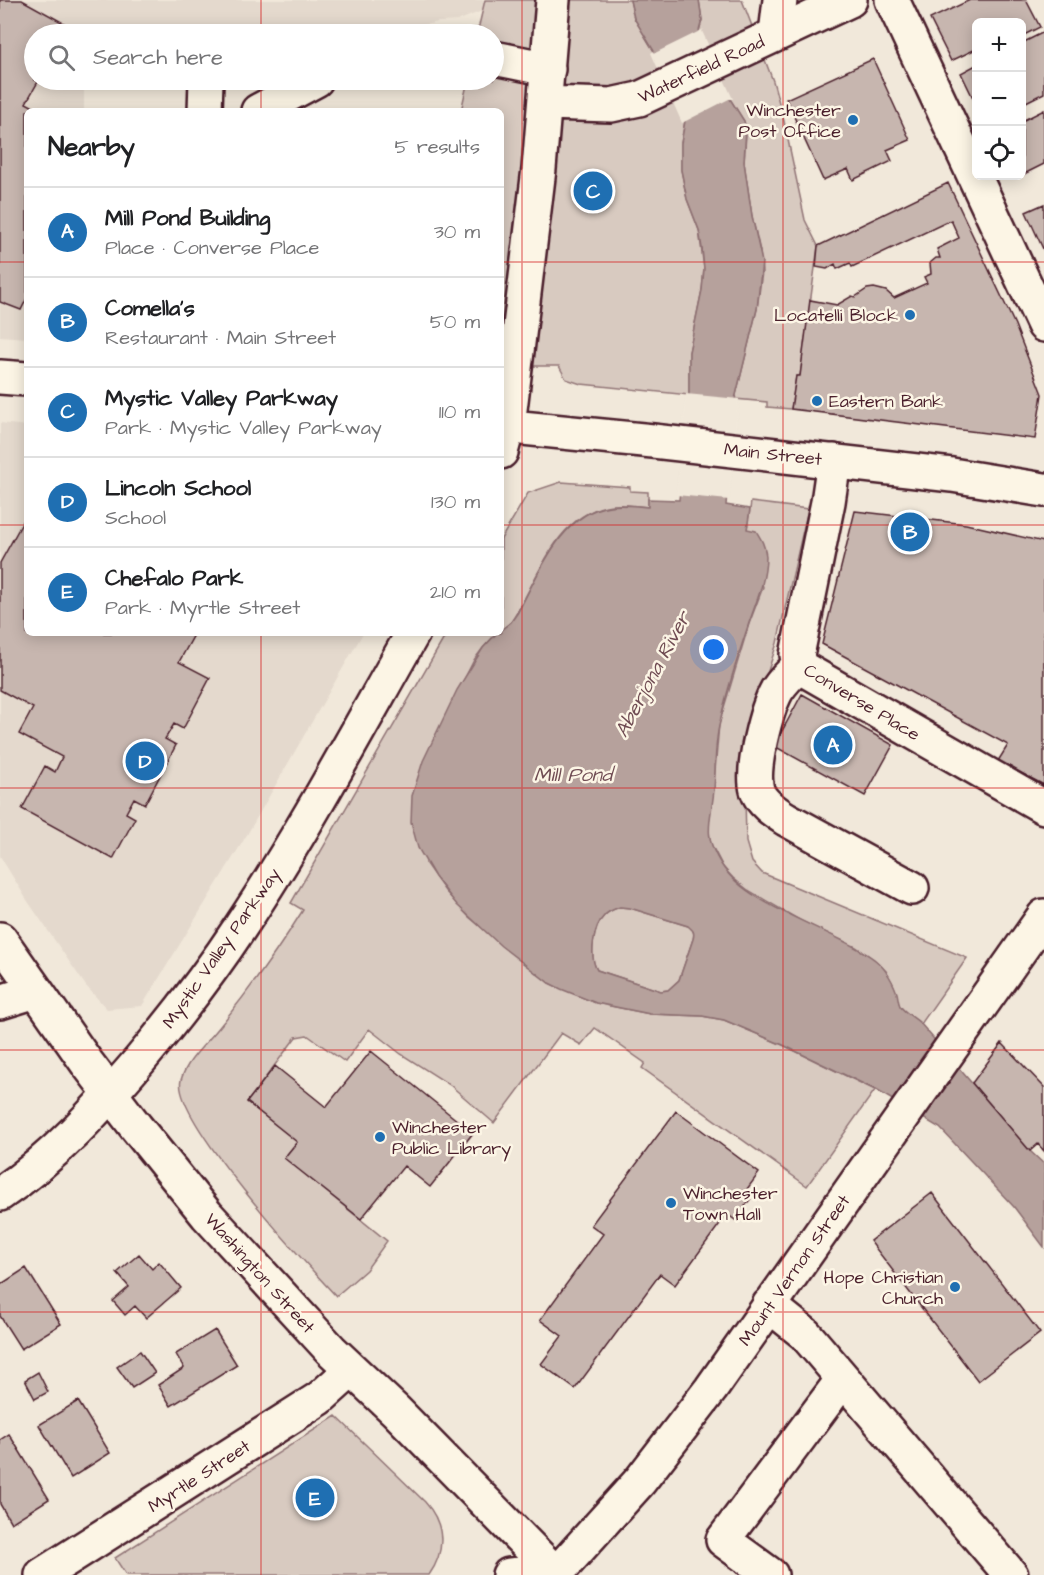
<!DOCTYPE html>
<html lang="en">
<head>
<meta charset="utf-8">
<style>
  body { margin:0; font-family:"Architects Daughter",sans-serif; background:#f2f2f2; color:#202124 }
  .controls { position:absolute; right:18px; top:18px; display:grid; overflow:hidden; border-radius:9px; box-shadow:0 3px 15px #0003 }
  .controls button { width:54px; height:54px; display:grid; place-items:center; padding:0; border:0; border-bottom:2px solid #e0e0e0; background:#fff; color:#202124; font:30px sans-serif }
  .you { position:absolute; left:714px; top:650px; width:21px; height:21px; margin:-15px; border:4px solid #fff; border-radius:50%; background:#1a73e8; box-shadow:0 0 0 9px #1a73e833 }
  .badge { display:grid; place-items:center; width:39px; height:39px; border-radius:50%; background:#1f6fb2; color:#fff; font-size:20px; font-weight:700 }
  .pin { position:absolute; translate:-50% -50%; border:3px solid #fff; box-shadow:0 2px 6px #0006 }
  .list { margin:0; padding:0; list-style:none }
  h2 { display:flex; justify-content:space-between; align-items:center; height:78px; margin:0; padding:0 24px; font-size:26px }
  h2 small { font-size:20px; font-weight:400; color:#757577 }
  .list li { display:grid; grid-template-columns:39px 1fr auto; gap:18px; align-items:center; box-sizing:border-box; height:90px; padding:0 24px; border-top:2px solid #e0e0e0 }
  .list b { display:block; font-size:22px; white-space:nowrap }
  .list p { margin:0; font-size:20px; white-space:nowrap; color:#757577 }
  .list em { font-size:20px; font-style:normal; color:#757577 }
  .icon { flex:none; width:33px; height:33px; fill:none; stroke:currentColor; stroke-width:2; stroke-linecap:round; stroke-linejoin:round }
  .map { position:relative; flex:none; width:1044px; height:1575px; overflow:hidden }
  .search { position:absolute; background:#fff; box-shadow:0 3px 15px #0003; left:24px; top:24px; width:480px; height:66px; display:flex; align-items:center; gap:15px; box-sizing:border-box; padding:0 21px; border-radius:33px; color:#757577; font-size:22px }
  .panel { position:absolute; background:#fff; box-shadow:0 3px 15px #0003; left:24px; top:108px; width:480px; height:528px; border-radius:9px }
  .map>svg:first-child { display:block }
</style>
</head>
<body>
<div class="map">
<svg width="1044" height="1575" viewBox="0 0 1044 1575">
  <rect width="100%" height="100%" fill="#f1e8da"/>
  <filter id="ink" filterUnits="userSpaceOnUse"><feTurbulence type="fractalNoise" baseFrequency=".0167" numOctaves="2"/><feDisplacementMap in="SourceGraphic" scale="12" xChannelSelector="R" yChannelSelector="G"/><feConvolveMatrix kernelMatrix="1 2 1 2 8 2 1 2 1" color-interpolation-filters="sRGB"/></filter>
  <g filter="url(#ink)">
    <path fill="#e4d9cd" d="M0 0H485L482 11 457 21 439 22 377 34H214L86 27 85 34H34V80H84V111H27V338L0 336Z
      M0 423 27 426V633H363L248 833 142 1006 107 1009 86 986 27 900 0 856Z"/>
    <path fill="#d8cac0" stroke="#917476" stroke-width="1.5" d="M485 0H630L634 18 654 51 685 121 681 143V170L687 199 699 230 704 269 702 290 689 352V395L581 384 566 379 559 366H501V111H461L468 80H494V34H477Z
      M699 0H742L773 81 784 121 805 220 818 246 800 376H796L791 409 767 407V402L735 399 757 309 762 272 760 251 752 216 744 162 746 135 744 121 730 99 699 31 702 20Z
      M561 482 630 487V491L648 492V507C635 506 619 503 606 506 554 518 537 582 511 622L501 630V539L528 493Z
      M751 502 808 509 777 643 760 696 745 794 746 842 752 862 762 873 967 958 921 1024 905 1012 899 1005 894 986 886 971 874 959 856 947 801 921 748 890 733 878 723 867 710 842 708 817 713 795 719 724 749 624 763 587 747 530Z
      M447 633H497L483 648 474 660 435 737 426 864 445 891 469 917 549 983 596 1003 650 1014 702 1016 724 1020 783 1045 875 1090 807 1186 642 1068 645 1063 595 1028 581 1045 561 1033 494 1123 450 1085 401 1054 369 1029 345 1062 307 1035 296 1037 247 1102 297 1142 285 1158 387 1241 366 1270 336 1296C307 1265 171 1117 181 1080 187 1059 208 1042 221 1025 251 988 278 950 303 910L291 903Z
      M620 907 630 908 688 926C693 930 695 932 693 939L679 980 668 990 661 991 597 970C589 958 593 927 604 916 608 911 614 909 620 907Z
      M336 1416 425 1502C445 1524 446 1551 429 1575H126L115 1558Z"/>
    <path fill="#b6a19c" stroke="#8b6d6f" stroke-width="1.5" fill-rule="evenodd" d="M630 0H699L702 20 699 31 730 99 744 121 746 128 744 162 752 216 762 262 757 309 735 399 726 505 750 509 747 529 756 531C761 539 765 545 766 556 766 581 756 602 748 626 738 657 727 689 720 722 714 744 716 767 714 790 711 822 702 834 721 864 747 906 830 928 871 957 883 965 892 979 897 993 898 997 898 1002 900 1006 905 1013 915 1018 921 1024L1030 1151 1044 1164V1247L1014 1207 940 1128 876 1090 783 1045 724 1020 702 1016 650 1014 596 1003 561 989 549 983 501 946 457 905 435 877 418 848 411 822 412 796 423 761 457 690 483 648 497 633H501V630L511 622 518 612C538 575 562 512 610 506 622 504 635 506 648 507V499L679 500 689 395V352L702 290 704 269 702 248 699 230 687 199 681 170V143L685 121 654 51 634 18ZM620 907 630 908 688 926C693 930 695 932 693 939L679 980 668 990 661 991 597 970C589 957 593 927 604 916 608 911 614 909 620 907Z"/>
    <path fill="#f1e8da" d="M704 29 702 31 733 99H729L682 123 651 53 654 51 655 53Z
      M686 394 739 399 729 500 676 495Z"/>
    <path fill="#c7b6af" stroke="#4a1f2b" stroke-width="1.5" d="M0 0H22L69 26 64 34H34V80H39L26 103 41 111H27V298L21 310 0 302Z
      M970 0H1026L1040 27 1022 36V22H976V49L951 61 930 19Z
      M1044 32V93L1022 104V43Z
      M873 59 910 140 887 150 892 161 853 180 848 169 823 180 786 99Z
      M976 65V104L961 73Z
      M1044 110V164L1022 175V121Z
      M948 183 1015 325 1042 394 1035 439 791 409 796 376H800L810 300 837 305 852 296 855 297 867 289 874 288 886 291 894 298 927 283 924 277 931 274 930 263 936 258H940L937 249 959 238 951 220 852 267 850 263 837 269 835 264 827 269 816 267 818 246Z
      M1044 204V251L1026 212Z
      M855 511 966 524 1044 542V785L998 761 1008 745 822 644Z
      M27 514V633H195L179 662 210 678 183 729 174 724 165 739 176 745 145 804 134 798 126 813 135 818 113 859 22 809 45 766 55 772 62 757 19 734 33 708 0 690V563Z
      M802 694 893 745 865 796 774 746Z
      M1002 1043 1044 1087V1151L1038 1144 1030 1151 972 1083Z
      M371 1051 473 1133 430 1187 404 1166 361 1219 284 1158 297 1142 247 1102 275 1066 326 1107Z
      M676 1111 759 1173 744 1193 751 1198 735 1220 727 1214 675 1285 660 1274 575 1389 541 1364 562 1336 540 1320 603 1234 591 1225Z
      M932 1193 1040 1333 978 1381 870 1241Z
      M139 1254 152 1269 159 1262 181 1288 146 1318 135 1306 125 1315 113 1301 129 1287 117 1273Z
      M26 1268 61 1324 21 1349 0 1316V1285Z
      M215 1330 237 1365 171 1406 158 1385 184 1368 176 1354Z
      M140 1351 155 1373 132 1388 117 1367Z
      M38 1372 48 1392 35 1399 25 1380Z
      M78 1401 110 1453 71 1478 39 1425Z
      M9 1434 49 1499 11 1523 0 1504V1440Z"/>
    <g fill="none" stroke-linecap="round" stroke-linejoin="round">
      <g stroke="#4a1f2b" stroke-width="38">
        <path id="minor" d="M892 0 1044 325
          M776 34 780 0
          M494 58 548 69
          M205 111 206 80
          M258 111 316 80
          M834 461 828 502 797 655 800 667 1044 807
          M799 666C791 673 783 681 777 690 766 710 751 768 757 790 761 803 775 812 786 819L912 888
          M0 1002 36 991
          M769 1305 805 1334 1011 1575
          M42 1575 320 1398 350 1371
          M771 1575 723 1540 843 1379"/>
      </g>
      <g stroke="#4a1f2b" stroke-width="38">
        <path id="major" d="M545 103 611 105 639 99 850 0
          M0 377 27 379
          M501 426 653 441 952 475 1044 490
          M501 452 508 426 539 169 553 0
          M0 939 87 1063 136 1127 207 1215 331 1350 396 1411 557 1575
          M0 1194C54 1158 98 1109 140 1060 176 1017 210 973 241 926 303 833 358 730 413 633
          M556 1574 640 1481 711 1389 1044 916
          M509 1575 540 1571 558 1575"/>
      </g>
      <use href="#minor" stroke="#fcf5e5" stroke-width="33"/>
      <use href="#major" stroke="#fcf5e5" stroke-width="33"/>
    </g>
  </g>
  <path fill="none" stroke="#d62828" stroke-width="1.5" stroke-opacity="0.55" d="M261 0V34M522 0V1575M783 0V1575M261 80V111M0 262H27M501 262H1044M0 525H27M501 525H1044M261 633V1575M0 788H1044M0 1050H1044M0 1312H1044"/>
  <g fill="#1f6fb2" stroke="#fcf5e5" stroke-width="2">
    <circle cx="853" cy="120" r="6"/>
    <circle cx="910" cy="315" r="6"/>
    <circle cx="817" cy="401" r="6"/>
    <circle cx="380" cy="1137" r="6"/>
    <circle cx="671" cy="1203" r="6"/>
    <circle cx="955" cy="1287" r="6"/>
  </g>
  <g text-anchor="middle" stroke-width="5" stroke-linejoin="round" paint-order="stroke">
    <g font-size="18" fill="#4a1f2b" stroke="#fcf5e5">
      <text transform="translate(701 69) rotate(-25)" y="6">Waterfield Road</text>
      <text transform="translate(773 454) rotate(6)" y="6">Main Street</text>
      <text transform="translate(862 702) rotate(31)" y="6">Converse Place</text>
      <text transform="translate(221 948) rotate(-55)" y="6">Mystic Valley Parkway</text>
      <text transform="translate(794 1270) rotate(-55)" y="6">Mount Vernon Street</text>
      <text transform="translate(260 1273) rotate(48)" y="6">Washington Street</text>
      <text transform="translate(199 1476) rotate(-33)" y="6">Myrtle Street</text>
    </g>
    <g font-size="18" fill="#4a1f2b" stroke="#fcf5e5" text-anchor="end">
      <text x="841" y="116">Winchester<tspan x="841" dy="21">Post Office</tspan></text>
      <text x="898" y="321">Locatelli Block</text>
      <text x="829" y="407" text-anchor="start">Eastern Bank</text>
      <text x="392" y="1133" text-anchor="start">Winchester<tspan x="392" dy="21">Public Library</tspan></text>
      <text x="683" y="1199" text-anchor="start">Winchester<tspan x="683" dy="21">Town Hall</tspan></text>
      <text x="943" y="1283">Hope Christian<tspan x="943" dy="21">Church</tspan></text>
    </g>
    <g font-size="20" font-style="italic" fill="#704c53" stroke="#fcf5e5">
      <text transform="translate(652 674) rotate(-62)" y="7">Aberjona River</text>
      <text x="573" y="781">Mill Pond</text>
    </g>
  </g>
</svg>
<div class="controls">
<button>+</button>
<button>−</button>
<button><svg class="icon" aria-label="locate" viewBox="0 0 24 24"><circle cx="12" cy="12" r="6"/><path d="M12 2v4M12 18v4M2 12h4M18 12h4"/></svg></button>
</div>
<div class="you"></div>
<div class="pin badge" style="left:833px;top:745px">A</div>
<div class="pin badge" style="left:910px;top:532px">B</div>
<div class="pin badge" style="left:593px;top:191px">C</div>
<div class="pin badge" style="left:145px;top:761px">D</div>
<div class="pin badge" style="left:315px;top:1498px">E</div>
<div class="search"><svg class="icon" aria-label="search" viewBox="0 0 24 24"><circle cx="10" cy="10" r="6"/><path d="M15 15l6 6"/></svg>Search here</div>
<section class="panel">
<h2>Nearby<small>5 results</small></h2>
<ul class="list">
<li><span class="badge">A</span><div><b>Mill Pond Building</b><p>Place · Converse Place</p></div><em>30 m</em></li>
<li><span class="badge">B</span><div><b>Comella's</b><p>Restaurant · Main Street</p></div><em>50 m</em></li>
<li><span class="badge">C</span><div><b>Mystic Valley Parkway</b><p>Park · Mystic Valley Parkway</p></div><em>110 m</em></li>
<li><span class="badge">D</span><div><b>Lincoln School</b><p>School</p></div><em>130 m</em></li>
<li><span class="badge">E</span><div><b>Chefalo Park</b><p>Park · Myrtle Street</p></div><em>210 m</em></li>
</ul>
</section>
</div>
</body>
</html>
